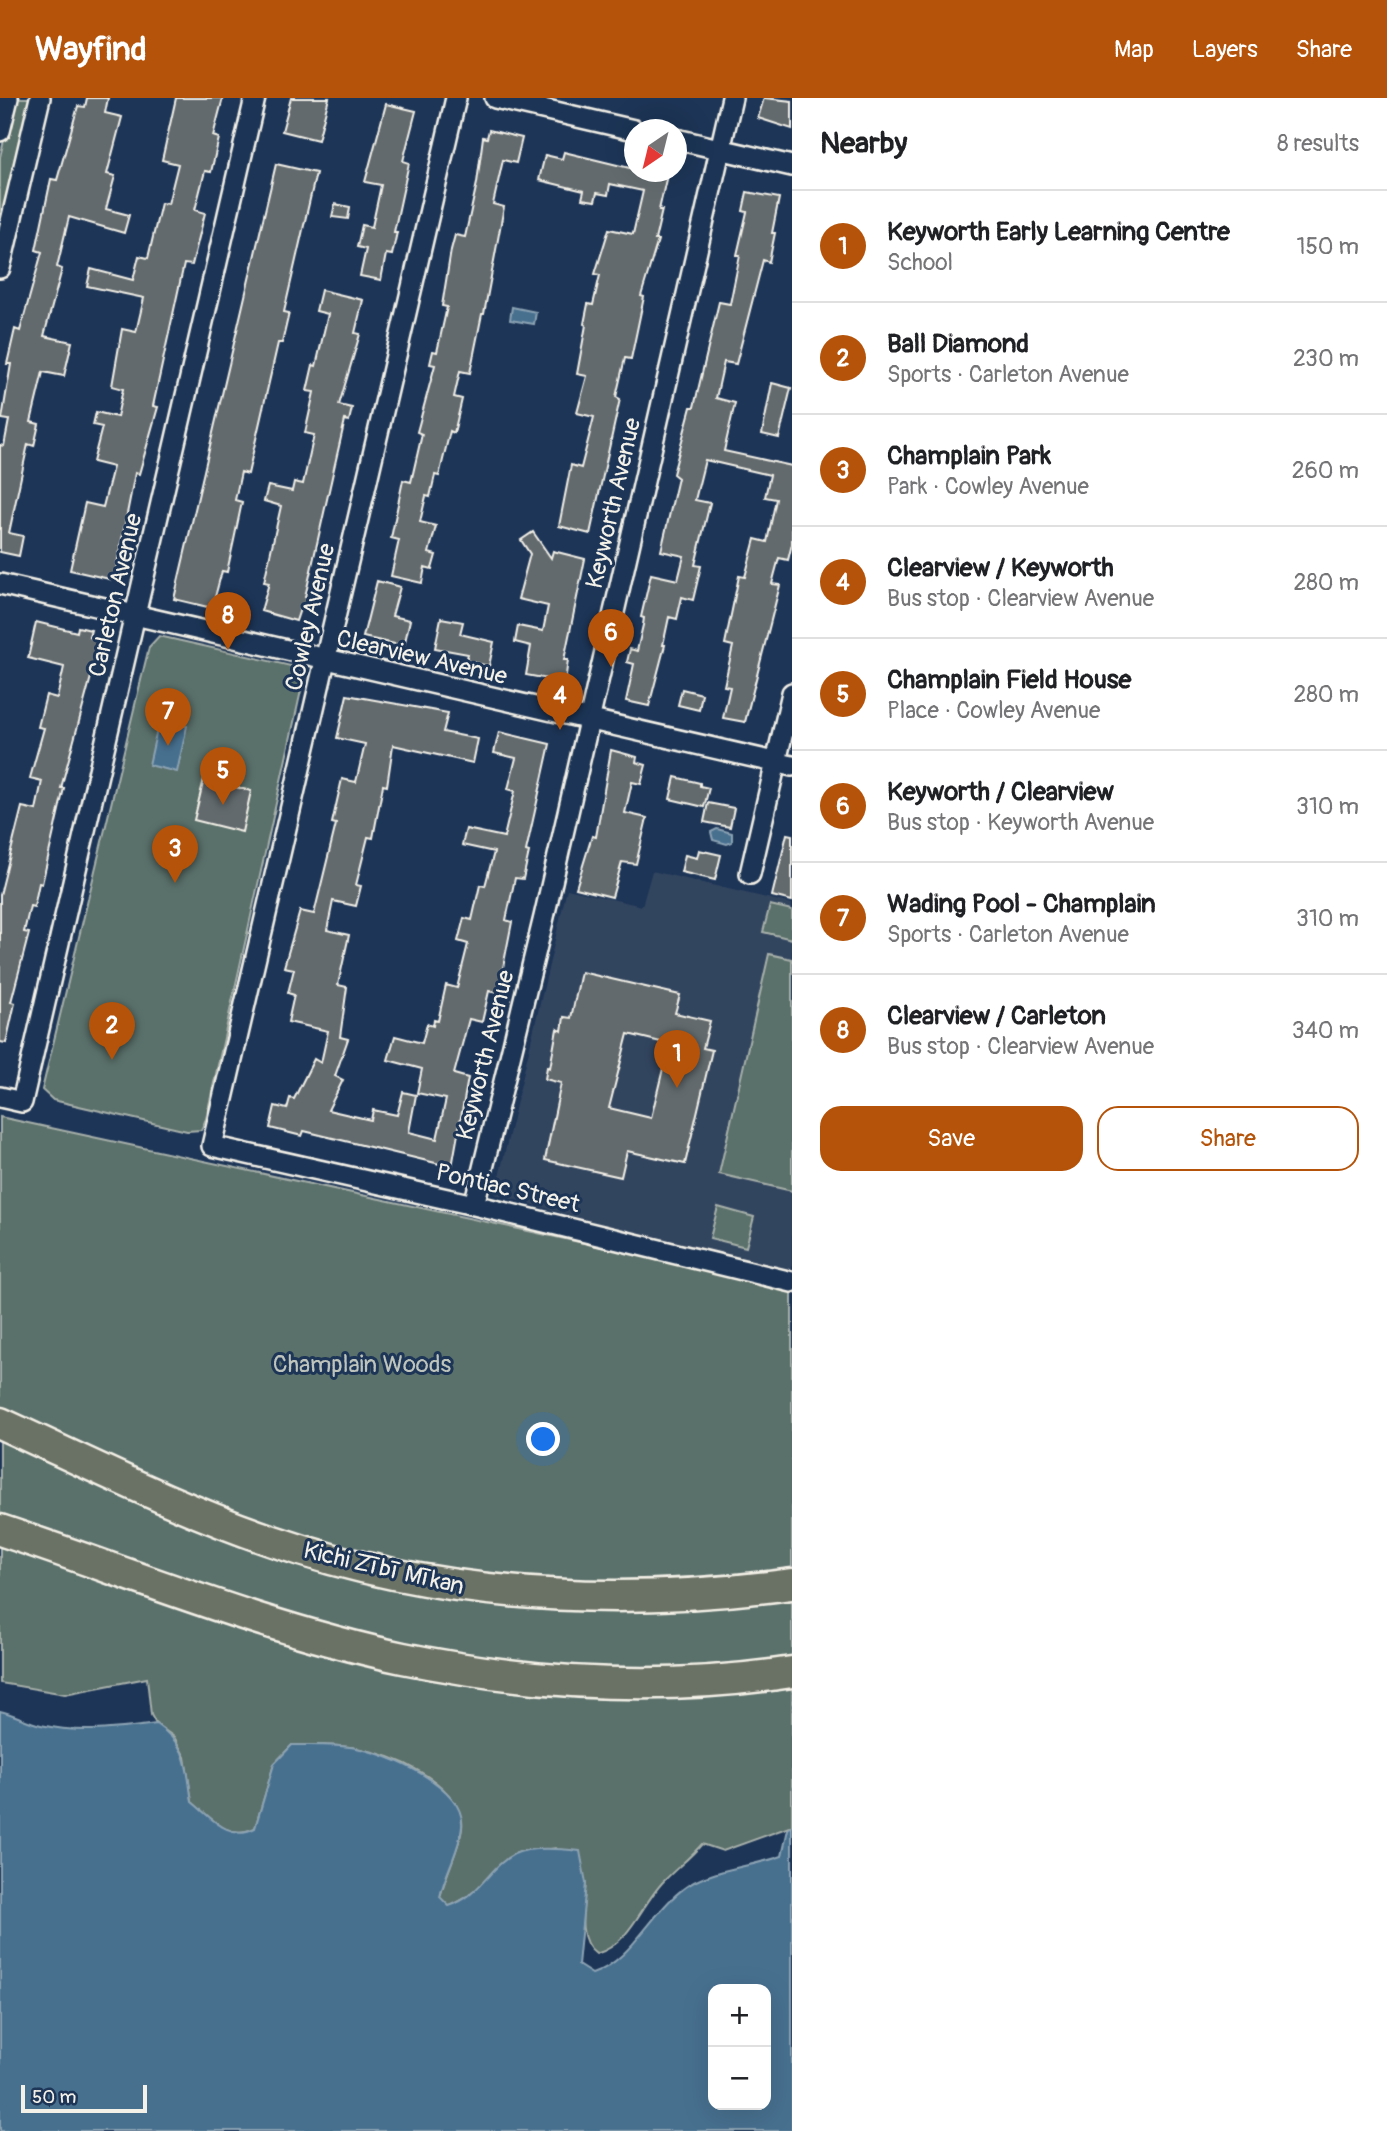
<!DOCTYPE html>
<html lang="en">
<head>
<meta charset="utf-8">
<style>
  body { margin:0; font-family:Pangolin,sans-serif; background:#f6f6f6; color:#202124 }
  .controls { position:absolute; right:21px; bottom:21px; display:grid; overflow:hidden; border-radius:14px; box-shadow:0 7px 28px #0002 }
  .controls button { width:63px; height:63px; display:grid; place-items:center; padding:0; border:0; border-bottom:2px solid #e0e0e0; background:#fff; color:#202124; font:35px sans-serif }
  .compass { position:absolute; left:624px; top:21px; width:63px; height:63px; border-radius:50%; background:#fff; box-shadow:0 7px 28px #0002; rotate:215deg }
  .scale { position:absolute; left:21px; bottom:18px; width:126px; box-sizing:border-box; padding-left:7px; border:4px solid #f4f1e8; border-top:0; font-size:19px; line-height:24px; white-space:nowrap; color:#f4f1e8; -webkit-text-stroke:5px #1d3557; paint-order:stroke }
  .you { position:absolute; left:544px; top:1342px; width:24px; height:24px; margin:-18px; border:5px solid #fff; border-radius:50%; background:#1a73e8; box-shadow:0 0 0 10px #1a73e833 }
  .badge { display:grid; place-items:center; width:46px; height:46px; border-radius:50%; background:#b45309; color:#fff; font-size:23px; font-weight:700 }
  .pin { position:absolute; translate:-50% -58px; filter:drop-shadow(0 2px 4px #0008) }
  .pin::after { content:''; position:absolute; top:37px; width:24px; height:21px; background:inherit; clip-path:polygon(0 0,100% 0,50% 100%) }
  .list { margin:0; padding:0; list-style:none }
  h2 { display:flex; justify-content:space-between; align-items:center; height:91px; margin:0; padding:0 28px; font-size:30px }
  h2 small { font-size:23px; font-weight:400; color:#757577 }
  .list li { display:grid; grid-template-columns:46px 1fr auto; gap:21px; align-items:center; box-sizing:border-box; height:112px; padding:0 28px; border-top:2px solid #e0e0e0 }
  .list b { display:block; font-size:26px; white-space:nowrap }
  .list p { margin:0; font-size:23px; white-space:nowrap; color:#757577 }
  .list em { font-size:23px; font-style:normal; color:#757577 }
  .actions { display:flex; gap:14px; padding:21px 28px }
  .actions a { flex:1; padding:16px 0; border:2px solid #b45309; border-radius:21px; text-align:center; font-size:24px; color:#b45309 }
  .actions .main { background:#b45309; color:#fff }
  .map { position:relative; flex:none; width:792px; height:2033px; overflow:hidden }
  header { display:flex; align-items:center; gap:42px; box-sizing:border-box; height:98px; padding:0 35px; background:#b45309; color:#fff }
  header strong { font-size:33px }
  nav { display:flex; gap:38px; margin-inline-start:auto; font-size:24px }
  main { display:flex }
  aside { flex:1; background:#fff }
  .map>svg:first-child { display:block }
</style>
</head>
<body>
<header>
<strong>Wayfind</strong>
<nav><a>Map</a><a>Layers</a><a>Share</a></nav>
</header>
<main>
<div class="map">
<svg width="792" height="2033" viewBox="0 0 792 2033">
  <rect width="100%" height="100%" fill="#1d3557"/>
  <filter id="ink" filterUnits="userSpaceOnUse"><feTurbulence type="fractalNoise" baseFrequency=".0143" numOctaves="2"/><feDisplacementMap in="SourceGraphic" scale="14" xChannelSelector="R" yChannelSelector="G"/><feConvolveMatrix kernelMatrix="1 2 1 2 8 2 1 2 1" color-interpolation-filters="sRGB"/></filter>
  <g filter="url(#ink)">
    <path fill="#32455e" d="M652 773 792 806V1174L641 1137 495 1096 567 791 642 808Z"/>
    <path fill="#5a6f6b" stroke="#a7b0aa" stroke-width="2" d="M14 0H31L0 132V59Z
      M159 538 300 570 304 579 206 1021 201 1032 187 1033 53 1002 42 992 149 549Z
      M770 807 792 812V841L763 834Z
      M769 856 792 861V1093L719 1076Z
      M0 1019 792 1190V1728L723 1753 702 1746C690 1760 675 1771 662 1785 640 1809 630 1846 596 1856 575 1841 584 1807 586 1785L556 1750 514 1756 471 1797 449 1809 440 1800C444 1780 465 1738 462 1723 454 1682 394 1657 356 1650 336 1646 313 1647 292 1647L274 1666 255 1730C228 1743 212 1721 192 1704L185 1659 174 1639 156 1626 151 1617 147 1580 65 1596 0 1585Z
      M718 1109 754 1119 746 1149 710 1140Z"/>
    <path fill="#476f8f" stroke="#8ca3b3" stroke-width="2" fill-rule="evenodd" d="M512 209 536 214 534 226 510 222Z
      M159 622 187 628 177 674 149 667Z
      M717 731 732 735V744L727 746 713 742 711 734Z
      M0 1613C14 1616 27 1624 41 1627 79 1636 118 1631 156 1626 189 1649 186 1667 192 1704 212 1720 228 1743 255 1730L274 1666 292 1647C313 1647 336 1646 356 1650 388 1656 465 1688 462 1728 460 1752 445 1775 440 1799L449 1808C480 1798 490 1768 514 1756 530 1748 563 1751 580 1753L586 1785 578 1867 592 1876C635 1862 654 1805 694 1784 721 1770 754 1768 782 1758L788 1731 792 1728V2033H0ZM766 1891V2007H713V1891Z"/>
    <path fill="#626a6e" stroke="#f4f1e8" stroke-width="2" fill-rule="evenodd" d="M87 0H108L105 15 122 19 107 76 115 78 106 111 129 117 124 135 69 119 57 169 62 171 44 238 72 244 64 278 43 274 31 324 39 326 34 348 28 346 9 435 23 438 19 458 0 454V347L4 348 9 322 2 321 11 266H7L15 231 20 233 42 154 36 152 51 81 57 82 78 8 85 9Z
      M176 0H223L213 38 219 40 211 74 205 73 195 112 205 115 192 167 184 166 153 308 158 309 139 376 135 375 114 482 70 472 85 405 103 409 113 369 93 364 102 329 93 327 96 314 117 319 123 291 112 288 122 231 136 234 144 200 87 188 91 171 133 182 139 158 148 160 161 105 168 106 178 66 162 62Z
      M291 0H329L318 42 282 33Z
      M764 0 792 3V31L758 20Z
      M386 6 416 13 403 63 409 65 394 134H397L392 157 386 156 381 182 360 178 366 151 357 149 362 127 372 129 381 87 365 84Z
      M489 32 522 40 516 65 503 62 493 106 504 109 484 216H482L470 275 460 273 454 299 462 301 454 335 450 333 439 378 435 377 430 399 426 398 420 424 436 428 429 455 436 457 432 471 425 469 422 485 391 478 399 442 391 440 403 382 411 384 422 336 417 334 435 267 430 266 433 253 437 254 447 209 442 208 451 152 455 137 465 139 477 85 483 39 487 40Z
      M564 54 634 71V74H659L667 77 659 112H662L655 142H658L641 198 644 199 631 261 625 260 616 299 620 301 590 436 559 428 571 367 581 370 594 319 577 315 587 278 577 276 586 227 584 226 588 206 593 207 600 177 595 176 609 131 633 136 643 93 610 86 608 97 597 95 595 103 582 101 584 93 539 82 545 57 562 61Z
      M276 66 316 75 284 214 289 215 282 245H278L248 376 241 374 235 402 242 404 234 442 227 474 222 473 212 510 174 501Z
      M747 94 779 100 772 135H775L769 164 763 162 736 266 724 264 716 300 735 305 724 353 792 368V446L788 462 779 460 772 486 780 487 745 624 723 620 730 589 724 588 733 548 725 546 739 478 745 479 755 441 767 444 776 401 765 399 770 377 705 362 695 402 710 405 695 467 701 468 693 502 682 499 677 521 669 519 663 547H665L649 608 626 603 634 566 627 564 630 551 637 553 643 527 644 520 641 519 651 476 678 482 684 458 661 453 678 380 673 376 691 309H694L719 204 730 206 740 157H737L747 114 743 113Z
      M335 106 350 109 348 121 332 119Z
      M321 192 363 202 355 235 360 236 339 307 352 310 349 323 345 322 332 379 305 499 308 500 305 513 300 511 296 523 261 513 269 485 264 484 281 408 264 403 268 388 292 393 294 384 303 386 314 337 305 335 314 294 307 293 313 267 316 268 328 216 316 213Z
      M772 285 791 290 779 340 762 336Z
      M533 434 551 460 553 453 585 461 564 562H568L565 584 526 577 531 548 515 544 518 528 543 533 548 508 518 501 530 456 521 442Z
      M377 483 400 489 392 518 410 522 404 548 363 539Z
      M441 520 463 524 460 536 494 544 489 568 466 563 468 556 435 550Z
      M36 524 77 534 78 529 91 532 89 539 101 542 61 690H64L42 786 39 785 34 809 30 808 24 834 29 835 11 904 15 905 6 945 0 944V797L22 709 36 712 42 683 30 680 44 630 38 629 46 597 57 600 64 569 28 560Z
      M682 591 702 596 699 612 678 607Z
      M347 597 448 615 443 634 478 641 473 665 393 647 387 688 383 687 373 740 368 739 356 787 361 788 356 808 333 803 327 832 349 837 338 887 347 889 340 939 348 941 335 978 343 982 328 1012 371 1022 373 1012 397 1017 403 994 416 997 409 1034 437 1041 446 1001 417 995 422 971 388 962 395 938 422 945 427 926 433 928 434 922 438 923 446 887 457 890 468 846 458 843 464 820 472 822 480 787 485 788 494 754 462 747 466 731 504 739 515 693 508 691 516 660 494 655 499 634 550 646 526 753 529 754 523 781 515 780 506 822 512 824 498 895 489 893 482 924 469 921 454 976 468 980 452 1069 304 1033 302 1038 270 1030 275 1008 287 1011 290 1000 294 1001 314 961 321 965 328 933 288 924 294 897 288 895 294 871 284 869 300 813 314 816 336 726 332 725 342 681 356 684 365 646 337 640Z
      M611 652 637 659 636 664 646 667 641 686 632 684 625 715 647 720 636 766 622 764 612 799 576 790 592 738 596 739Z
      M675 679 700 685V688L709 690 704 709 670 701Z
      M204 681 251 693 242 734 194 722Z
      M708 705 734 710 730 729 704 724Z
      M787 736 792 737V803L772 798Z
      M699 752 721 757 715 782 681 774 685 757 697 760Z
      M581 874 680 897 675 915 710 923 703 950 712 952 685 1066 627 1053 621 1079 545 1062 561 985 545 981 547 969 550 970 557 931 562 933 564 919 571 920ZM628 936 669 946 651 1020 609 1010Z"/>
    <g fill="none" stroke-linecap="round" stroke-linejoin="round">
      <g stroke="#f4f1e8" stroke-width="24">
        <path id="minor" d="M456 0 212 1048 474 1107 792 1184
          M495 0 634 32
          M0 33 8 0
          M676 41 792 68
          M0 170 40 0
          M0 486 792 668
          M750 776 792 595
          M0 999 22 1004 255 0
          M474 1107 544 819 732 0"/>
      </g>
      <g stroke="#f4f1e8" stroke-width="35">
        <path id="highway" d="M0 1325C90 1366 179 1411 273 1443 441 1501 617 1509 792 1486
          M0 1432C133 1476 266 1531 403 1560 531 1586 663 1594 792 1574"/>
      </g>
      <use href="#minor" stroke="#1d3557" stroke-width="19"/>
      <use href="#highway" stroke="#6b7165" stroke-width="30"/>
    </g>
  </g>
  <g text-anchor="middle" stroke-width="6" stroke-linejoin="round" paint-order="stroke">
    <g font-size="24" fill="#f4f1e8" stroke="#1d3557">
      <text transform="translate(613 405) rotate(-77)" y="8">Keyworth Avenue</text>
      <text transform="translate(115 497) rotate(-77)" y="8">Carleton Avenue</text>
      <text transform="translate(310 519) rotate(-77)" y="8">Cowley Avenue</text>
      <text transform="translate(422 559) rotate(13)" y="8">Clearview Avenue</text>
      <text transform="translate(485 957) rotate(-76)" y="8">Keyworth Avenue</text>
      <text transform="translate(508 1090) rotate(13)" y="8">Pontiac Street</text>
      <text transform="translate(384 1470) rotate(13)" y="8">Kichi Zībī Mīkan</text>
    </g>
    <g font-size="24" fill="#bec4bc" stroke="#1d3557">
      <text x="362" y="1274">Champlain Woods</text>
    </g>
  </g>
</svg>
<div class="controls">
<button>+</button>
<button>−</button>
</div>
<svg class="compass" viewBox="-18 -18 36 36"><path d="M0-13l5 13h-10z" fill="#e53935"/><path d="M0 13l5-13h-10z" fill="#757577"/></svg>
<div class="scale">50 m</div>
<div class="you"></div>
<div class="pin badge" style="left:677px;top:990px">1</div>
<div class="pin badge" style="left:112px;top:962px">2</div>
<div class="pin badge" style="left:175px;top:785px">3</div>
<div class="pin badge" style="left:560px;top:632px">4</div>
<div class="pin badge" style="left:223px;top:707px">5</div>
<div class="pin badge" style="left:611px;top:569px">6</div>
<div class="pin badge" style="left:168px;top:648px">7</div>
<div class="pin badge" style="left:228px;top:552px">8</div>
</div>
<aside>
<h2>Nearby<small>8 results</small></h2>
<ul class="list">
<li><span class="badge">1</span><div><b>Keyworth Early Learning Centre</b><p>School</p></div><em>150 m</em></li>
<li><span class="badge">2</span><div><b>Ball Diamond</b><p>Sports · Carleton Avenue</p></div><em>230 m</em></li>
<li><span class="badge">3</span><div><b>Champlain Park</b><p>Park · Cowley Avenue</p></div><em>260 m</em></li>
<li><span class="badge">4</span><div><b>Clearview / Keyworth</b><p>Bus stop · Clearview Avenue</p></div><em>280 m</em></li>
<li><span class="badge">5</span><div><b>Champlain Field House</b><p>Place · Cowley Avenue</p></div><em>280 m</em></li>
<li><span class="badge">6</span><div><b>Keyworth / Clearview</b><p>Bus stop · Keyworth Avenue</p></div><em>310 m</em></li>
<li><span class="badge">7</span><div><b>Wading Pool - Champlain</b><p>Sports · Carleton Avenue</p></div><em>310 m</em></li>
<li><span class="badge">8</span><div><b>Clearview / Carleton</b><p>Bus stop · Clearview Avenue</p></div><em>340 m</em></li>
</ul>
<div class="actions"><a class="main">Save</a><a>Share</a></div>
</aside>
</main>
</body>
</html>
